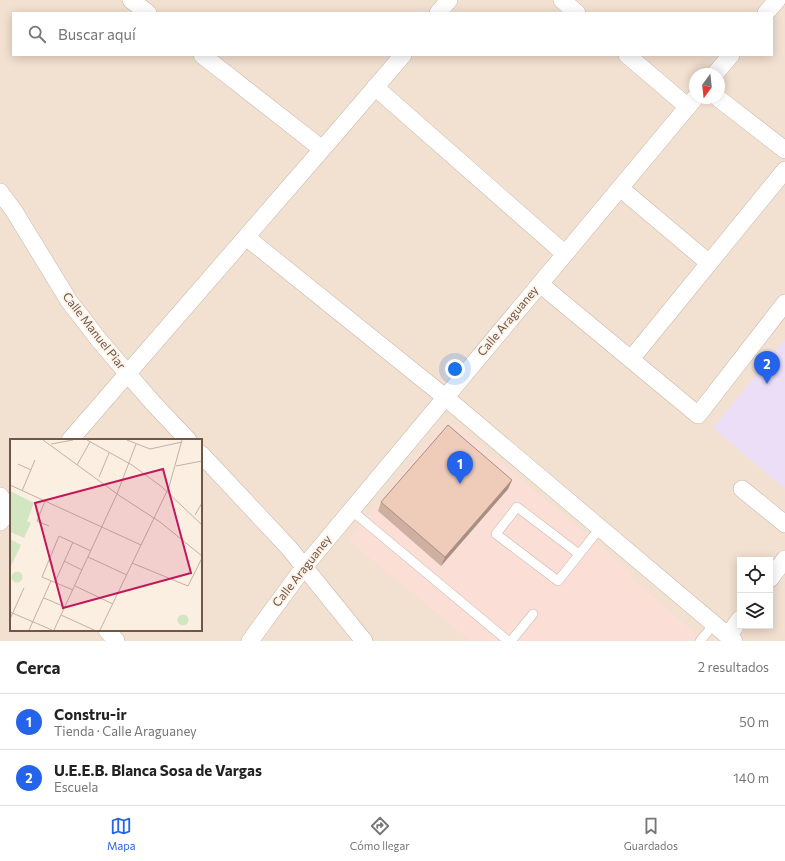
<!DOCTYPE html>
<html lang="es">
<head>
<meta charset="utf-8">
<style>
  body { margin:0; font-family:Commissioner,sans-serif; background:#f6f6f6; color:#222 }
  .controls { position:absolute; right:12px; bottom:12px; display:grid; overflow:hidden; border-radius:0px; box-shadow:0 2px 10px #0003 }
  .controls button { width:36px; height:36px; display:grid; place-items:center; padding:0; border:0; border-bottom:1px solid #e0e0e0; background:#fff; color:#222; font:20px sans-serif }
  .compass { position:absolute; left:689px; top:68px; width:36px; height:36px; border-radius:50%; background:#fff; box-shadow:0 2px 10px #0003; rotate:195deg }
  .you { position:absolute; left:455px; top:369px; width:14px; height:14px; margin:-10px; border:3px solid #fff; border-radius:50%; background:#1a73e8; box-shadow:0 0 0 6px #1a73e833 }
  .badge { display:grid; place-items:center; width:26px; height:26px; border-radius:50%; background:#2563eb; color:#fff; font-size:13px; font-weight:700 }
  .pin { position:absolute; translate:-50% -33px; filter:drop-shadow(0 1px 2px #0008) }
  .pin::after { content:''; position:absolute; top:21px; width:14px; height:12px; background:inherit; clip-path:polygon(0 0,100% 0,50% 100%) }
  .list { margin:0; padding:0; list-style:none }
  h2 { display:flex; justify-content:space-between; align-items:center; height:52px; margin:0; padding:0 16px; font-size:17px }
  h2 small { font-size:13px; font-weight:400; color:#767676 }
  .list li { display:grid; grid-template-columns:26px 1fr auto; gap:12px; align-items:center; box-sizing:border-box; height:56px; padding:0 16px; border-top:1px solid #e0e0e0 }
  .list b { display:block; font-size:15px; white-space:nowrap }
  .list p { margin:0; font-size:13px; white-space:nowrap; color:#767676 }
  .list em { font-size:13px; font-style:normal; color:#767676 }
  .icon { flex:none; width:22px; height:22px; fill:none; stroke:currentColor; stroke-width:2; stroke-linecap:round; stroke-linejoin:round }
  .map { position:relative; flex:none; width:785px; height:641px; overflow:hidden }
  .search { position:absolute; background:#fff; box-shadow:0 2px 10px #0003; left:12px; right:12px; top:12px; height:44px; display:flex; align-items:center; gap:10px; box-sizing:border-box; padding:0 14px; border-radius:0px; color:#767676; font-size:15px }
  .sheet { height:164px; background:#fff }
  nav { display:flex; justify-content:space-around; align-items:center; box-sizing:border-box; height:56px; border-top:1px solid #e0e0e0; background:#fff; font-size:11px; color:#767676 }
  nav a { display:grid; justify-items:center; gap:2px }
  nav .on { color:#2563eb }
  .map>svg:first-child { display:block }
</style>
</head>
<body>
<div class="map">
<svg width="785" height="641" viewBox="0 0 785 641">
  <rect width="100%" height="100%" fill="#fbefe1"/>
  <path fill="#f2e0d0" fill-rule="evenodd" d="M0 0H785V641H0ZM13 13H772V55H13ZM695 74H719V98H695ZM11 440H201V630H11ZM740 560H770V626H740Z"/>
  <path fill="#fbded5" d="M447 425 456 426 461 429 630 571 632 578 704 641H471L348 540 440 428 442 426Z"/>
  <path fill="#ecdef7" d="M785 339V489L713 428Z"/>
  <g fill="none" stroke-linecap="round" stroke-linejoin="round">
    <g stroke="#cab6a8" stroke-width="10">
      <path id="service" d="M351 510 508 641
        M579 554 517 507 496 534 558 581 600 528
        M511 641 533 614
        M700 641 714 624"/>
    </g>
    <g stroke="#cab6a8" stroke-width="18">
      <path id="minor" d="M131 0 148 13
        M562 0 577 13
        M438 13 449 0
        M766 13 777 0
        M202 55 322 149
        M627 55 688 107
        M715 74 731 55
        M375 87 565 254
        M718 98 785 150
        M620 188 709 263
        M0 192 14 211 69 301 99 340 127 373 153 403 188 440
        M246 237 445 397 734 641
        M540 284 698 415 785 303
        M631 359 785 170
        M70 440 337 132 403 55
        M201 454 289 548 364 641
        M742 489 785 524
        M0 496 11 511
        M0 522 11 509
        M770 579 785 559
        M107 630 116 641
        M728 636 740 619
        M250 641 304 567 695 98"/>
    </g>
    <use href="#service" stroke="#fff" stroke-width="9"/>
    <use href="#minor" stroke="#fff" stroke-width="17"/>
  </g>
  <path fill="#ceafa0" d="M512 480 508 489 441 566 378 511 381 502Z"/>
  <path fill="#a78f82" d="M512 480 508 489 441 566 445 557Z"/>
  <path fill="#efccba" stroke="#a78f82" d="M448 425 512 480 445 557 381 502Z"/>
  <g text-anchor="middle" stroke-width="3.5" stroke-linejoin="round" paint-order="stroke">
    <g font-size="12" fill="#705549" stroke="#fef3e6">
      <text transform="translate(508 321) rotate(-50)" y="4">Calle Araguaney</text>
      <text transform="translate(94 331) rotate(52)" y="4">Calle Manuel Piar</text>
      <text transform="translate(302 571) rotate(-52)" y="4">Calle Araguaney</text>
    </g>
  </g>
  <g transform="translate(10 439)">
    <rect width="192" height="192" fill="#fbefe1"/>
    <path d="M0 52 24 64 17 82 21 84 14 99 0 93ZM0 100 11 106 0 129ZM1.5 138a5.5 5.5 0 1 1 11 0a5.5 5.5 0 1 1-11 0ZM167.5 181a5.5 5.5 0 1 1 11 0a5.5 5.5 0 1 1-11 0Z" fill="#d2e7c1"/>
    <path fill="none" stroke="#c3b1a4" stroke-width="1" d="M33 1 110 57 150 83 192 117M77 1 122 26 152 48 192 86M117 1 140 10 172 3M41 5 63 1M8 25 21 31M67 26 80 3M166 27 192 22M89 38 99 14M0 46 131 106M12 52 25 21M35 62 27 82 39 87M185 76 192 64M78 118 117 136M54 122 72 131M122 124 178 147 192 119M45 143 63 103M65 147 103 165M63 151 32 138 49 97 81 112M34 159 55 168M0 173 42 191M51 176 84 191M0 180 14 149M19 191 41 142M44 191 107 55 126 5M90 191 159 48 172 1"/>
    <path fill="#c2185b" fill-opacity="0.15" stroke="#c2185b" stroke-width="2" d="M153 30 181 134 53 169 25 64Z"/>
    <rect width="192" height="192" fill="none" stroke="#705549" stroke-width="2"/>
  </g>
</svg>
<div class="controls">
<button><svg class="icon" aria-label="locate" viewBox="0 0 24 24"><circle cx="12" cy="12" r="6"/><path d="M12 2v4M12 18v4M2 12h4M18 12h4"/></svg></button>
<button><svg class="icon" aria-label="layers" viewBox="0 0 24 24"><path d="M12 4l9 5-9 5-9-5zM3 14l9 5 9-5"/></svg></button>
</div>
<svg class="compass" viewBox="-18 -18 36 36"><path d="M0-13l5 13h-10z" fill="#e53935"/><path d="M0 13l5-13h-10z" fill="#767676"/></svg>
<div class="you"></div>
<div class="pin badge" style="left:460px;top:484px">1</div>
<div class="pin badge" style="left:767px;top:384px">2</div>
<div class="search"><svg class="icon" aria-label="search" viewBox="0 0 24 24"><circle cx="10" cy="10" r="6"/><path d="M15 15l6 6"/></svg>Buscar aquí</div>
</div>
<section class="sheet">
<h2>Cerca<small>2 resultados</small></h2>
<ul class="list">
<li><span class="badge">1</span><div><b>Constru-ir</b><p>Tienda · Calle Araguaney</p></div><em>50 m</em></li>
<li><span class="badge">2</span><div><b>U.E.E.B. Blanca Sosa de Vargas</b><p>Escuela</p></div><em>140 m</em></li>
</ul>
</section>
<nav>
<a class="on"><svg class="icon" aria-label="map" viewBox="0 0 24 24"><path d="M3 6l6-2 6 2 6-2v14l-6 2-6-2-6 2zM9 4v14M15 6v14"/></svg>Mapa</a>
<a><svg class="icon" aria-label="directions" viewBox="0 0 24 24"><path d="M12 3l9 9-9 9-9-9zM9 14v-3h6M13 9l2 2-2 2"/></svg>Cómo llegar</a>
<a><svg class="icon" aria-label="saved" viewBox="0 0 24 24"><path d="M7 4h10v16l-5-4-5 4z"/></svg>Guardados</a>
</nav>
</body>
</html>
